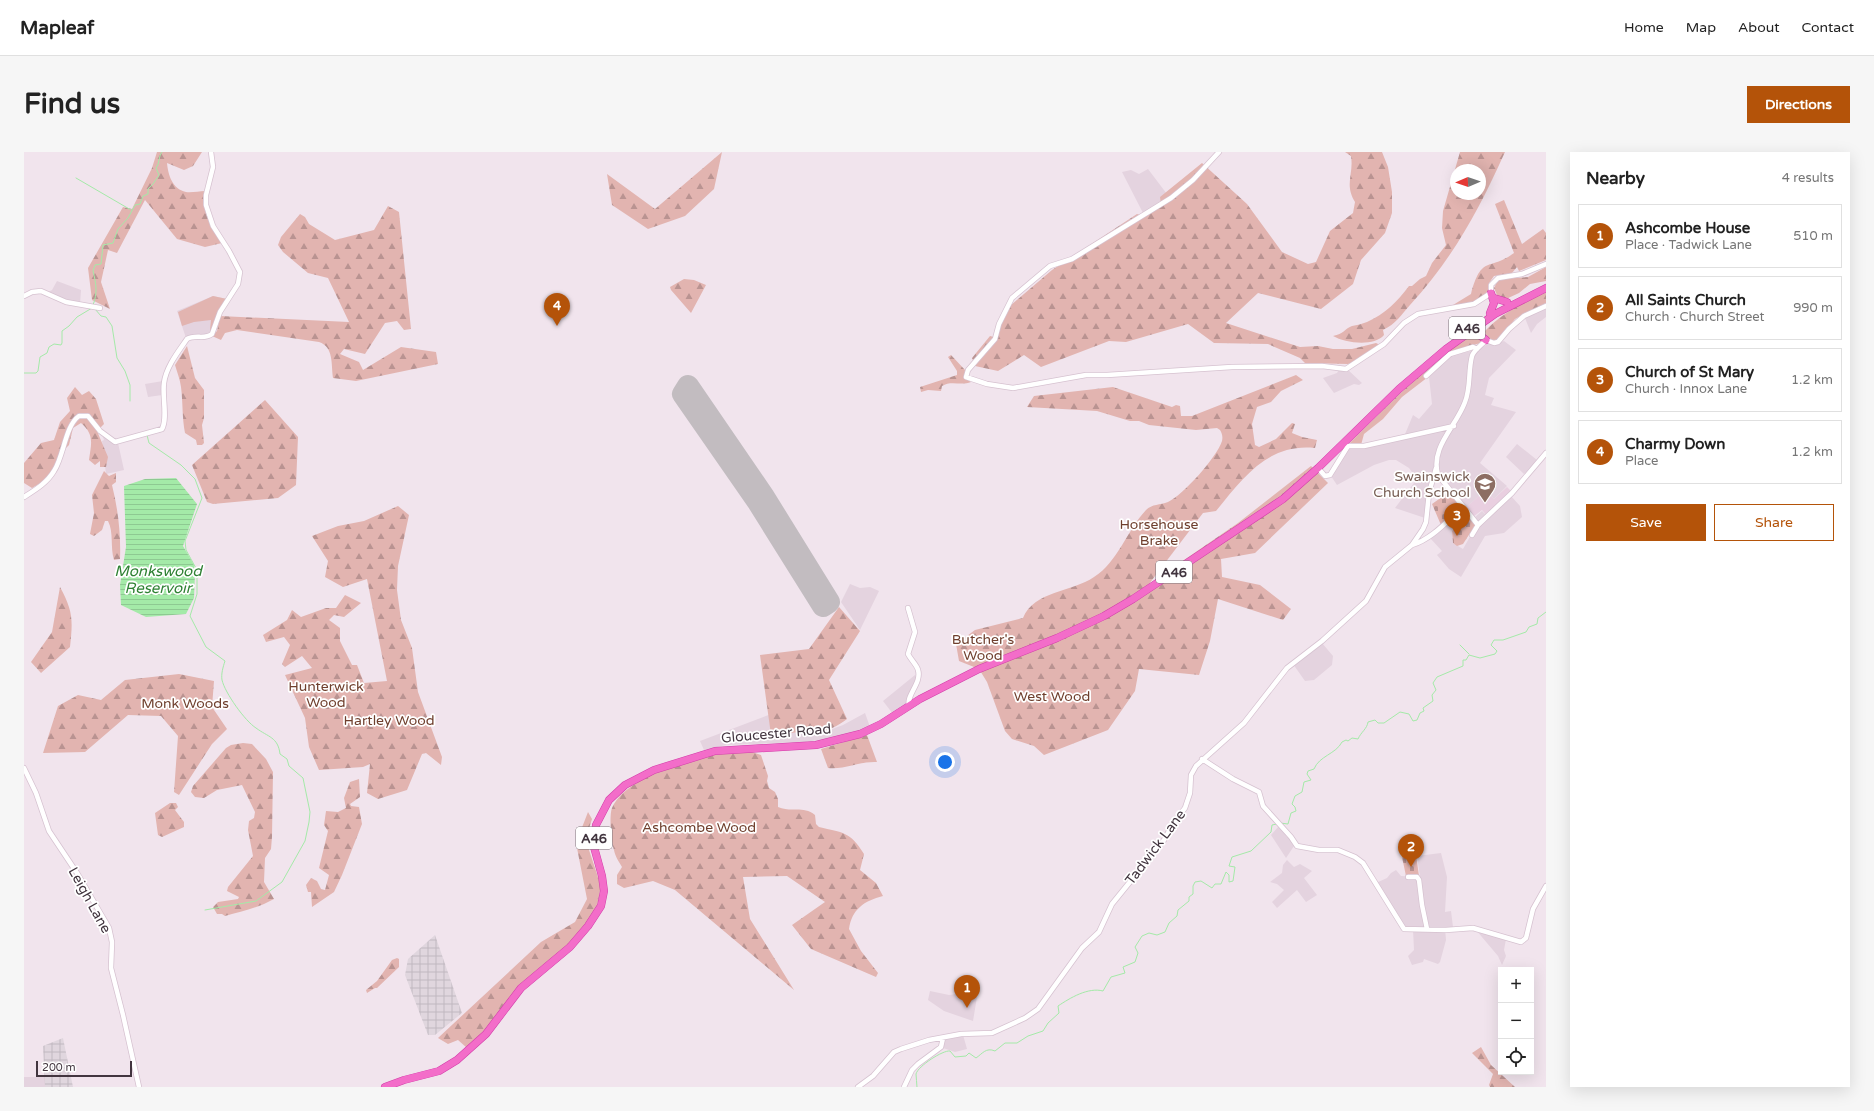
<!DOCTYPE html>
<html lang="en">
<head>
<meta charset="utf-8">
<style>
  body { margin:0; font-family:"Varela Round",sans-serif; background:#f6f6f6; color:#222 }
  .controls { position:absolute; right:12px; bottom:12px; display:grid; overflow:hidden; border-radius:0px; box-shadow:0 4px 16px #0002 }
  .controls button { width:36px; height:36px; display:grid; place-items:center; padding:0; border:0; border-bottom:1px solid #e0e0e0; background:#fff; color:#222; font:20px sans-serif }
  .compass { position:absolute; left:1426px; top:12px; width:36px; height:36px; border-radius:50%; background:#fff; box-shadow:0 4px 16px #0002; rotate:268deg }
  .scale { position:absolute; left:12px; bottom:10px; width:96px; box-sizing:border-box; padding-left:4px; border:2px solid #42353f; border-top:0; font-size:11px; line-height:14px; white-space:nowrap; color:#42353f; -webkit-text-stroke:3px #fff; paint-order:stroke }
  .you { position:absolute; left:921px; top:610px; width:14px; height:14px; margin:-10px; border:3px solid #fff; border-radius:50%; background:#1a73e8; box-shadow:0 0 0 6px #1a73e833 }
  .badge { display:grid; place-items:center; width:26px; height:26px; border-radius:50%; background:#b45309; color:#fff; font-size:13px; font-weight:700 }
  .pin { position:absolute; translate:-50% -33px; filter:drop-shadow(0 1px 2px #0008) }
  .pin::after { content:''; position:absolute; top:21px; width:14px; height:12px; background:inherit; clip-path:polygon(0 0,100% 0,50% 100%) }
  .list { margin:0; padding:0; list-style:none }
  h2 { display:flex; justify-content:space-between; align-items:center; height:52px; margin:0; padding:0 16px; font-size:17px }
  h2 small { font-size:13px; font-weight:400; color:#767676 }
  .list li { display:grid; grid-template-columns:26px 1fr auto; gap:12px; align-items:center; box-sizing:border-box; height:64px; margin:0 8px 8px; padding:0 8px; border:1px solid #e0e0e0; border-radius:0px }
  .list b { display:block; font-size:15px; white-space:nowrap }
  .list p { margin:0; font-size:13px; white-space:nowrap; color:#767676 }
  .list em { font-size:13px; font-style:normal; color:#767676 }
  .actions { display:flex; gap:8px; padding:12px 16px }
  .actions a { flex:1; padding:9px 0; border:1px solid #b45309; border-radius:0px; text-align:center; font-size:14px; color:#b45309 }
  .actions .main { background:#b45309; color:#fff }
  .icon { flex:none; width:22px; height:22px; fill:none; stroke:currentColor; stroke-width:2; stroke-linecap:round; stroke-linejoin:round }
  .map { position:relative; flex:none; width:1522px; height:935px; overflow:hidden; border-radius:0px }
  header { display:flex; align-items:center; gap:24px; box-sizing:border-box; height:56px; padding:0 20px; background:#fff; border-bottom:1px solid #e0e0e0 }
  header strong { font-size:19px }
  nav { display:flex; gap:22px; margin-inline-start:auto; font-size:14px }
  .intro { display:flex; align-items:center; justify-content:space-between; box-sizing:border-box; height:96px; padding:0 24px }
  h1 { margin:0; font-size:28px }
  .button { padding:10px 18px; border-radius:0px; background:#b45309; color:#fff; font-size:14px; font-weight:700 }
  main { display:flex; gap:24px; padding:0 24px }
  aside { flex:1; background:#fff; border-radius:0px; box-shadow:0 4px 16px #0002 }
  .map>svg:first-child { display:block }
</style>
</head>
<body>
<header>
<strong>Mapleaf</strong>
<nav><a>Home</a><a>Map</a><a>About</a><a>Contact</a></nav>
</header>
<div class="intro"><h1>Find us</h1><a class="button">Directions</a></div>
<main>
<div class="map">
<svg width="1522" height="935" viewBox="0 0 1522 935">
  <defs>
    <pattern id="industrial-grid" width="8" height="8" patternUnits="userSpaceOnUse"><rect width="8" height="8" fill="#e0d6de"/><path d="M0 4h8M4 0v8" fill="none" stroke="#c1b8c0"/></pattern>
    <pattern id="forest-firs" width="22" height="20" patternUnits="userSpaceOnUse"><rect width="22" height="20" fill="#e2b4b0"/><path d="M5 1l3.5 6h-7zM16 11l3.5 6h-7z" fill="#b99391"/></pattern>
    <pattern id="cemetery-stones" width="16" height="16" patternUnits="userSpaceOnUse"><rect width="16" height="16" fill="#e2b4b0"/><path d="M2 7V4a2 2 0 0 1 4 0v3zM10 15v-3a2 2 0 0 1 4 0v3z" fill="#b99391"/></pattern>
    <pattern id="water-rules" width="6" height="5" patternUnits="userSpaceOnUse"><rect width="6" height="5" fill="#a4eaa8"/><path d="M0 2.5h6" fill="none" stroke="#8ec992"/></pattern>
  </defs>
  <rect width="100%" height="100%" fill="#f1e4ed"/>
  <path fill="#e4d3df" d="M1124 17 1146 46 1119 61 1098 20 1107 18 1115 22Z
    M33 129 57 138 56 152 39 149 24 140 28 138Z
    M189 144 203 147 185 183 162 186 153 159Z
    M1522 157V165L1513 172 1507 181 1501 166Z
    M1480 189 1492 198 1465 226 1461 243 1470 246 1467 253 1492 260 1456 311 1483 334 1470 347 1461 338 1442 356 1415 323 1414 315 1401 366 1371 356 1393 327 1385 316 1372 308H1365L1350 313 1313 333 1307 324 1324 296 1379 287 1389 263 1395 267 1408 252 1405 225 1427 203 1447 199 1450 203 1463 192H1472Z
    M1315 217H1323L1338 231 1335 233 1330 232 1310 241 1299 226 1313 221Z
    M139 229 138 243 124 245 121 232Z
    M79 285H83L85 288 94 291 100 318 82 322 78 289 80 288Z
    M1493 292 1513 308 1500 322 1482 305Z
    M1487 344 1496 354 1498 365 1480 381 1461 384 1437 425 1425 417 1413 403 1418 399 1406 386 1429 366 1435 372 1428 379 1429 391 1439 397 1447 383 1457 373 1450 366 1458 359 1465 366Z
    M826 432 836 436 846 435 855 439 836 478 817 450Z
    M1298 491 1309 504 1308 513 1290 528 1281 529 1269 512Z
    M891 523 893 527 887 543 881 553 869 562 859 549Z
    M841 561 846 575 827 582 808 586 780 590 702 593 680 598 676 589 747 562 750 580 795 582 819 573Z
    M1255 674 1263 685 1267 686 1270 694 1262 706 1247 683Z
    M1417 701 1423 725 1421 760 1427 759 1429 775 1421 776 1422 788 1416 810 1414 812 1400 807 1399 810 1388 813 1384 804 1390 798 1389 777 1380 776 1352 731 1363 726 1367 721 1372 718 1377 724 1396 725 1393 704Z
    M1263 708 1270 715 1276 712 1288 719 1280 726 1293 743 1282 750 1273 738 1253 756 1248 750 1260 738 1253 732 1246 730 1258 721 1259 713Z
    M1452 778 1482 787 1480 798 1482 804 1478 813 1474 804Z
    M906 839 925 843 954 839 949 869 920 859 904 848Z
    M939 883 943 897 931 900 919 896 920 887Z
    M0 925H21V935H0Z"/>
  <path fill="url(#industrial-grid)" d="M411 783 438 861 411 883H404L381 823 384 807Z
    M39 886 49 935H21L19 894Z"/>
  <path fill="#e9cfe0" d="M1483 335 1488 340 1463 364 1458 358 1449 365 1442 356 1461 338 1470 347Z"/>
  <path fill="#e2b4b0" d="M189 144 203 147 189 177 186 178 187 168 170 170 158 174 154 160Z"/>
  <path fill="url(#forest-firs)" fill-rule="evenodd" d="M133 0H178L169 14 160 18 143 11C144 22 148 37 162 40 167 41 175 39 181 39 177 59 187 75 198 91L181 95 153 87 121 48 93 101 84 98 77 130 86 157 68 148 64 116 99 55 108 57 128 16Z
    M698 0 690 37 661 64 624 77 588 53 583 22 631 57Z
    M1321 0H1358L1364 15 1368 40V61L1361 81 1337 108 1329 132 1297 157 1234 141 1202 171 1276 195 1294 194 1309 197H1328L1352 191 1356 193 1332 209 1324 212 1281 211 1276 206 1244 192 1190 191 1164 172 1102 190 1085 189 1017 215 1000 203 974 219 951 214 948 206 966 184 970 185 987 153 1028 118 1113 62 1119 64 1137 53 1136 45 1178 11 1223 52 1258 100 1284 112 1292 110 1306 79 1329 61 1331 50C1320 32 1330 22 1327 4Z
    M1436 0H1481C1455 58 1429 106 1386 153 1377 163 1372 172 1359 178L1360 183C1350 195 1321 191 1309 184 1320 182 1320 177 1328 174 1333 173 1338 172 1343 170 1361 162 1373 150 1385 134H1388L1396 127 1402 124 1408 111 1422 93 1418 76 1419 59ZM1432 18H1456V42H1432Z
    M1480 48 1498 92 1519 77 1522 81V108L1495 119 1493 115 1488 121 1470 124 1465 131 1464 139C1453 150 1444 153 1429 153L1447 142C1458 102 1464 120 1490 101L1471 52Z
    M364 54 375 60 387 177 380 178 373 169 361 171 341 202 320 197 316 202 335 210 339 218 377 195 412 200 414 212 332 229 309 226C307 212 310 195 295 190L213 178 201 181 197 188 188 184 193 179 196 164 325 170 304 126 284 121 259 100 254 93 257 85 276 62 281 65 285 72 311 88 350 78Z
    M1522 115V129L1506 132 1495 141 1480 148 1473 143 1470 136 1473 130 1476 127 1504 125Z
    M660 127 670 128 682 133 667 161 647 138 646 135Z
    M1522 139V151L1491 167 1474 188 1471 189 1462 186 1461 179C1478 161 1500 150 1522 139Z
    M1452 182 1458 189 1456 191 1425 201 1402 225H1404L1378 245 1359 267 1340 282 1337 293H1324C1344 273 1430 185 1452 182Z
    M163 194 171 226 180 238V266L178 273 180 291 178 293H173L172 288 161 281C158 266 159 250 157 235 156 227 153 220 151 213Z
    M927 203 941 218 942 227 947 230C937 234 927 228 918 234L917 239 904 238 897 240 896 235 933 223V219L924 205Z
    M1272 223 1279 228 1257 239 1247 250 1233 255 1228 272 1231 293 1235 295 1252 287 1268 271 1271 272 1268 281 1278 285 1293 288 1291 296C1244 291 1219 326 1192 359L1179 361 1125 432 1214 371 1287 314 1304 331 1231 401 1197 407 1198 425 1236 433 1267 457 1259 468 1194 447 1186 489 1175 523 1115 517 1111 539 1084 578 1020 603 1010 594 988 587 981 579 963 530 955 517 935 509 932 492 951 478 999 466C1010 439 1048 440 1070 425 1094 410 1103 378 1122 358 1128 352 1136 353 1144 350 1159 343 1193 305 1198 289 1199 285 1198 281 1196 278L1193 276 1172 278 1125 273 1115 269H1106L1073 259 1003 255 1010 244 1089 235 1148 255 1152 253 1156 254 1157 264H1168Z
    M51 235 58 243 65 239 72 247 80 272 73 279 84 305 82 315H76V309L71 313 65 308C67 292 71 283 57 271L49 276 45 293 37 301 31 314 20 329 8 336 0 331V311L17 291 30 288 36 270 46 259 43 246Z
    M241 248 274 285 272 333 254 346 189 352 183 350 168 313Z
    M80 319 85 324 92 321V330L88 333C94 357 97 382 96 407L90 408C86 395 90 381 84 369H81L78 378 70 384 66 382 70 361 68 343Z
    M374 354 385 363 374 414 373 438 377 468 388 496 394 540 418 605 417 613 402 601 398 602 383 638 354 647 343 641 346 612 339 615 295 618 285 595 281 566 261 523 288 516 278 504 261 515 258 512 266 493 260 485 242 490 239 483 263 468 268 458 277 465 302 456H312L321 443 337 451 320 465 310 463 305 468 316 476V489L328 513H333L340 531 363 529 343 427 319 435 301 425 304 409 288 384 314 374 340 369Z
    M36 435C49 459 49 468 46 495L17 521 7 510 28 480Z
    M815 455 836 479 805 528 823 567C814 574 797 583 787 579L747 583 736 503 785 497Z
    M155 522 190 529 188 555 203 577 188 592 155 643 150 640 154 584 137 564 104 563 61 600 19 601 34 554 54 543 77 548 101 528Z
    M843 583 853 610C836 609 820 618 804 616L797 597Z
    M219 591 228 592 242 607 249 620 248 685 247 697 241 706 240 730 250 747C234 756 218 759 201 764L198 762H193L189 755 194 750 214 747 215 745 203 739 204 735 229 704 224 678 225 669 230 666 231 660 218 633 193 638 180 646 171 645 167 640 169 634 202 596 207 593Z
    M728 600 737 603 744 624 743 629 745 636 751 640 754 647V655C767 661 779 653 791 663L792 672 795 675C819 681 826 679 840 702L836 718 852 731 859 744C840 749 828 757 825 777L837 799 854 821 852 825 787 797 768 773 801 750 763 724 719 725 726 767 770 838 651 738 629 729 600 736 593 732V723L598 715C595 710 591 704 590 698 587 690 585 663 588 656 601 625 670 605 701 601 710 600 719 600 728 600Z
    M335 627 336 645 326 652 327 654 335 655 338 672 318 723 310 740 288 755 287 740H284L282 733 287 726 293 729 297 737 301 738 305 723 295 716 304 679 300 673 302 659 314 660 322 656 320 646 326 630Z
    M146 651H152L154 655 151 658 160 670V675L138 685 134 683 131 661Z
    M564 660 568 667 563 683 565 698 577 734 573 754 558 778 443 896 434 888 424 892 414 886 517 790 551 770 563 747 552 691Z
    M373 806 375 807V815L353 836H351L343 841 342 838 353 829 368 808Z
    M1457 895 1467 913 1491 935H1466L1465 933 1469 922 1448 901Z"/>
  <path fill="url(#cemetery-stones)" d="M1425 340 1436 355 1417 373 1408 352Z
    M1437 359 1441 360 1452 372 1439 392 1433 394 1429 391 1428 379 1435 372 1429 366Z
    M1392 703 1395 724H1382L1378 705Z"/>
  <path fill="url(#water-rules)" d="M152 326 173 352 159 394 170 413 171 421 170 446 162 462 122 465 97 453 96 433 102 395 100 334 121 327Z"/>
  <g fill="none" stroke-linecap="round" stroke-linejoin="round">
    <path stroke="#a4eaa8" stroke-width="1" d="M52 26 107 58
      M69 153C74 141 72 131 69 119L71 113 77 112 79 93 89 91 94 77 104 66 111 53 116 52 119 44 124 42V37L129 32 135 23 132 16C136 11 134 5 138 0
      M71 157 77 164 82 165 88 174 93 206 101 219 106 233V249
      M0 221H12L14 219 16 205 23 201 25 195 30 192 37 193 38 191V179L45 174 53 165 68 156
      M123 283 125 291 157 313 171 327 178 346 161 389 162 398 173 418V442L166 464 182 495 201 509C199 515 197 522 198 528 201 541 221 569 232 576 244 585 254 585 256 602L263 607 265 614 279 626 286 660 285 670 281 689 258 730 232 749 181 758
      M1436 493 1445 502
      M1256 671 1264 672 1267 661 1272 659 1271 655 1268 652 1271 644 1278 640 1280 630 1287 628 1283 622 1284 619 1290 617C1295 604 1312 602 1318 590L1322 588 1324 589 1328 586 1334 587C1337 580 1343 577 1344 570L1351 568 1354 571H1360L1376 560 1385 562 1389 569 1393 568 1396 561 1400 559 1399 556 1409 549 1408 543 1412 538 1409 531 1413 525 1439 514V508H1442L1445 503 1456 506 1471 502 1473 499 1467 493 1470 488H1479L1502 480 1505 475 1513 472 1514 466 1522 460
      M893 935C893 931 892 926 892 922 894 914 919 898 926 899L931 905 942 904 945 901 952 906C958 902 962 895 971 899L981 891H993L1004 884 1019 879 1024 871 1035 861 1034 854C1046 846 1064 835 1079 839L1087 825 1101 821 1099 815 1111 810 1114 801 1111 795 1118 784 1125 781 1133 783 1141 780 1145 771 1153 764 1154 758 1165 749V745L1169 742V734L1171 730 1177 729 1188 736 1191 732H1197L1202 720 1205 723V730L1209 729 1211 715 1205 714 1208 705 1227 699 1247 680 1248 673 1253 672"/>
    <path stroke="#c2bcc0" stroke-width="22" d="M664 234 740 345 805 450 799 454 734 350 659 242Z"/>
    <g stroke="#d6c2d0" stroke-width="6">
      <path id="minor" d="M1195 0 1169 28 1147 46 1048 107 1026 114 988 146 975 172 971 187 944 218 942 225 963 232 989 236 1062 223H1083L1208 215 1298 214 1322 217 1360 192 1380 171 1394 162 1450 152 1467 141V133L1474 126 1498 122 1522 112
        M0 144 8 140 17 139 42 150 76 156
        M1402 224 1426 202 1449 195 1453 197
        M1294 316 1301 324 1306 323 1324 294H1340L1430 274
        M1412 316 1405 341 1402 370 1399 377 1388 393C1408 387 1423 369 1439 355
        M0 345C11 338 23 331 30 319 40 304 41 274 55 264H64L76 279 91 290 138 277C144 266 138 245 140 231 142 215 154 200 163 187 171 182 181 188 188 182L196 160 214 132 216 120 205 99 189 74 182 53V43L189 15 187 0
        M1454 373 1414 323C1406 295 1432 275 1441 250 1447 235 1444 219 1448 204 1450 198 1458 193 1462 188L1470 191 1474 190 1485 177 1500 164 1522 154
        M1448 383 1454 373 1488 341 1522 301
        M884 456 891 480 884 502C887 508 893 513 894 518 898 531 882 543 885 554
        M1178 607 1209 627 1235 640 1239 654 1267 685 1273 694 1295 698H1314L1331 705 1339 711 1380 777 1422 778 1449 776 1497 790 1502 786 1509 757 1522 734
        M0 616 12 641 25 679 53 721 85 776 88 790 87 816 99 863 115 935
        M1384 725H1393L1395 728 1398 753 1403 777
        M834 935 849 924 870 900 877 897 905 888 937 882 968 881 1001 866 1014 857 1058 796 1075 780 1088 752 1140 688 1150 670 1161 656 1166 641 1167 623 1172 614 1220 571 1263 516 1298 489 1342 449 1361 415 1388 393
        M880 935 888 918 894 912 917 895 919 886"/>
    </g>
    <g stroke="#d13ea8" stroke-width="8">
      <path id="highway" d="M1470 146 1483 150
        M1466 161 1470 151 1467 141
        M1445 181H1453L1462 188
        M361 935 380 928 415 919 433 908 462 882 497 836 546 795 564 774 577 754 580 739 578 724 570 695 572 673 585 648 601 633 630 618 691 599 792 593 836 582 857 572 896 547 955 517 1033 486 1080 464 1109 447 1259 347 1294 316 1375 237 1422 197 1471 162 1522 136"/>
    </g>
    <use href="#minor" stroke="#fff" stroke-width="4.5"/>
    <use href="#highway" stroke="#f36dc9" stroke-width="7"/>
  </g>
  <defs>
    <g id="school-pin" transform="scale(1.15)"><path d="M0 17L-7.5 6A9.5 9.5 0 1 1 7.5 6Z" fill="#8d6e63" stroke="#fff"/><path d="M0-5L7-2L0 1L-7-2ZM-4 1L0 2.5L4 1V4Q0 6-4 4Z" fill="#fff"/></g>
  </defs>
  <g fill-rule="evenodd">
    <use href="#school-pin" x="1461" y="332"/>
  </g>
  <g text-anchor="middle" stroke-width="3.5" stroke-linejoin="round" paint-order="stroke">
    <g fill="#fff" stroke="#7b7279" stroke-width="1">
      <rect x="1425" y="165" width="36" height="22" rx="3"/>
      <rect x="1132" y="409" width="36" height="22" rx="3"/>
      <rect x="552" y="675" width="36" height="22" rx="3"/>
    </g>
    <g font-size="13" font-weight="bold" fill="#42353f">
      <text x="1443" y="181">A46</text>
      <text x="1150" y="425">A46</text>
      <text x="570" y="691">A46</text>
    </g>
    <g font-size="14" fill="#785e54" stroke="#fff" text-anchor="end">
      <text x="1446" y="329">Swainswick<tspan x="1446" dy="16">Church School</tspan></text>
    </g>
    <g font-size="14" fill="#6f3f2d" stroke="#fff">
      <text x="1135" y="377">Horsehouse<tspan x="1135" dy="16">Brake</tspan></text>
      <text x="959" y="492">Butcher's<tspan x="959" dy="16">Wood</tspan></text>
      <text x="302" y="539">Hunterwick<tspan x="302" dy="16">Wood</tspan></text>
      <text x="1028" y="549">West Wood</text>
      <text x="161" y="556">Monk Woods</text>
      <text x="365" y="573">Hartley Wood</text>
      <text x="675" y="680">Ashcombe Wood</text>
    </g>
    <g font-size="14" fill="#42353f" stroke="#fff">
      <text transform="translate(752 581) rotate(-5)" y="5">Gloucester Road</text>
      <text transform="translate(1131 695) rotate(-53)" y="5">Tadwick Lane</text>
      <text transform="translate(66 748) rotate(61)" y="5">Leigh Lane</text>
    </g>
    <g font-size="15" font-style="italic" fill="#2e8133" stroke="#fff">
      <text x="134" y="424">Monkswood<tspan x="134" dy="17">Reservoir</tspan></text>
    </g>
  </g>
</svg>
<div class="controls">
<button>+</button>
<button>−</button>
<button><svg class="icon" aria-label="locate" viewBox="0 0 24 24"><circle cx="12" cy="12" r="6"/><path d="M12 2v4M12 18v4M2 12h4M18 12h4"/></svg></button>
</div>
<svg class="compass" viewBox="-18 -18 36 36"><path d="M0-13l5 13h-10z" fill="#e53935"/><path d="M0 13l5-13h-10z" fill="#767676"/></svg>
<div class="scale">200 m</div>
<div class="you"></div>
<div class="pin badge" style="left:943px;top:856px">1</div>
<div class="pin badge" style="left:1387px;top:715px">2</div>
<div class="pin badge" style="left:1433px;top:384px">3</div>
<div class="pin badge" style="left:533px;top:174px">4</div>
</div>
<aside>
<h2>Nearby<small>4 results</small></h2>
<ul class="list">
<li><span class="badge">1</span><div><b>Ashcombe House</b><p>Place · Tadwick Lane</p></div><em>510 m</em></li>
<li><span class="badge">2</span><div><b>All Saints Church</b><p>Church · Church Street</p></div><em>990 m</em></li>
<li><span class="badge">3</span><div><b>Church of St Mary</b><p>Church · Innox Lane</p></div><em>1.2 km</em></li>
<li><span class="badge">4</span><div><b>Charmy Down</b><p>Place</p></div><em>1.2 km</em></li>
</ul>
<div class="actions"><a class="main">Save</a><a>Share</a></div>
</aside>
</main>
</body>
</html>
